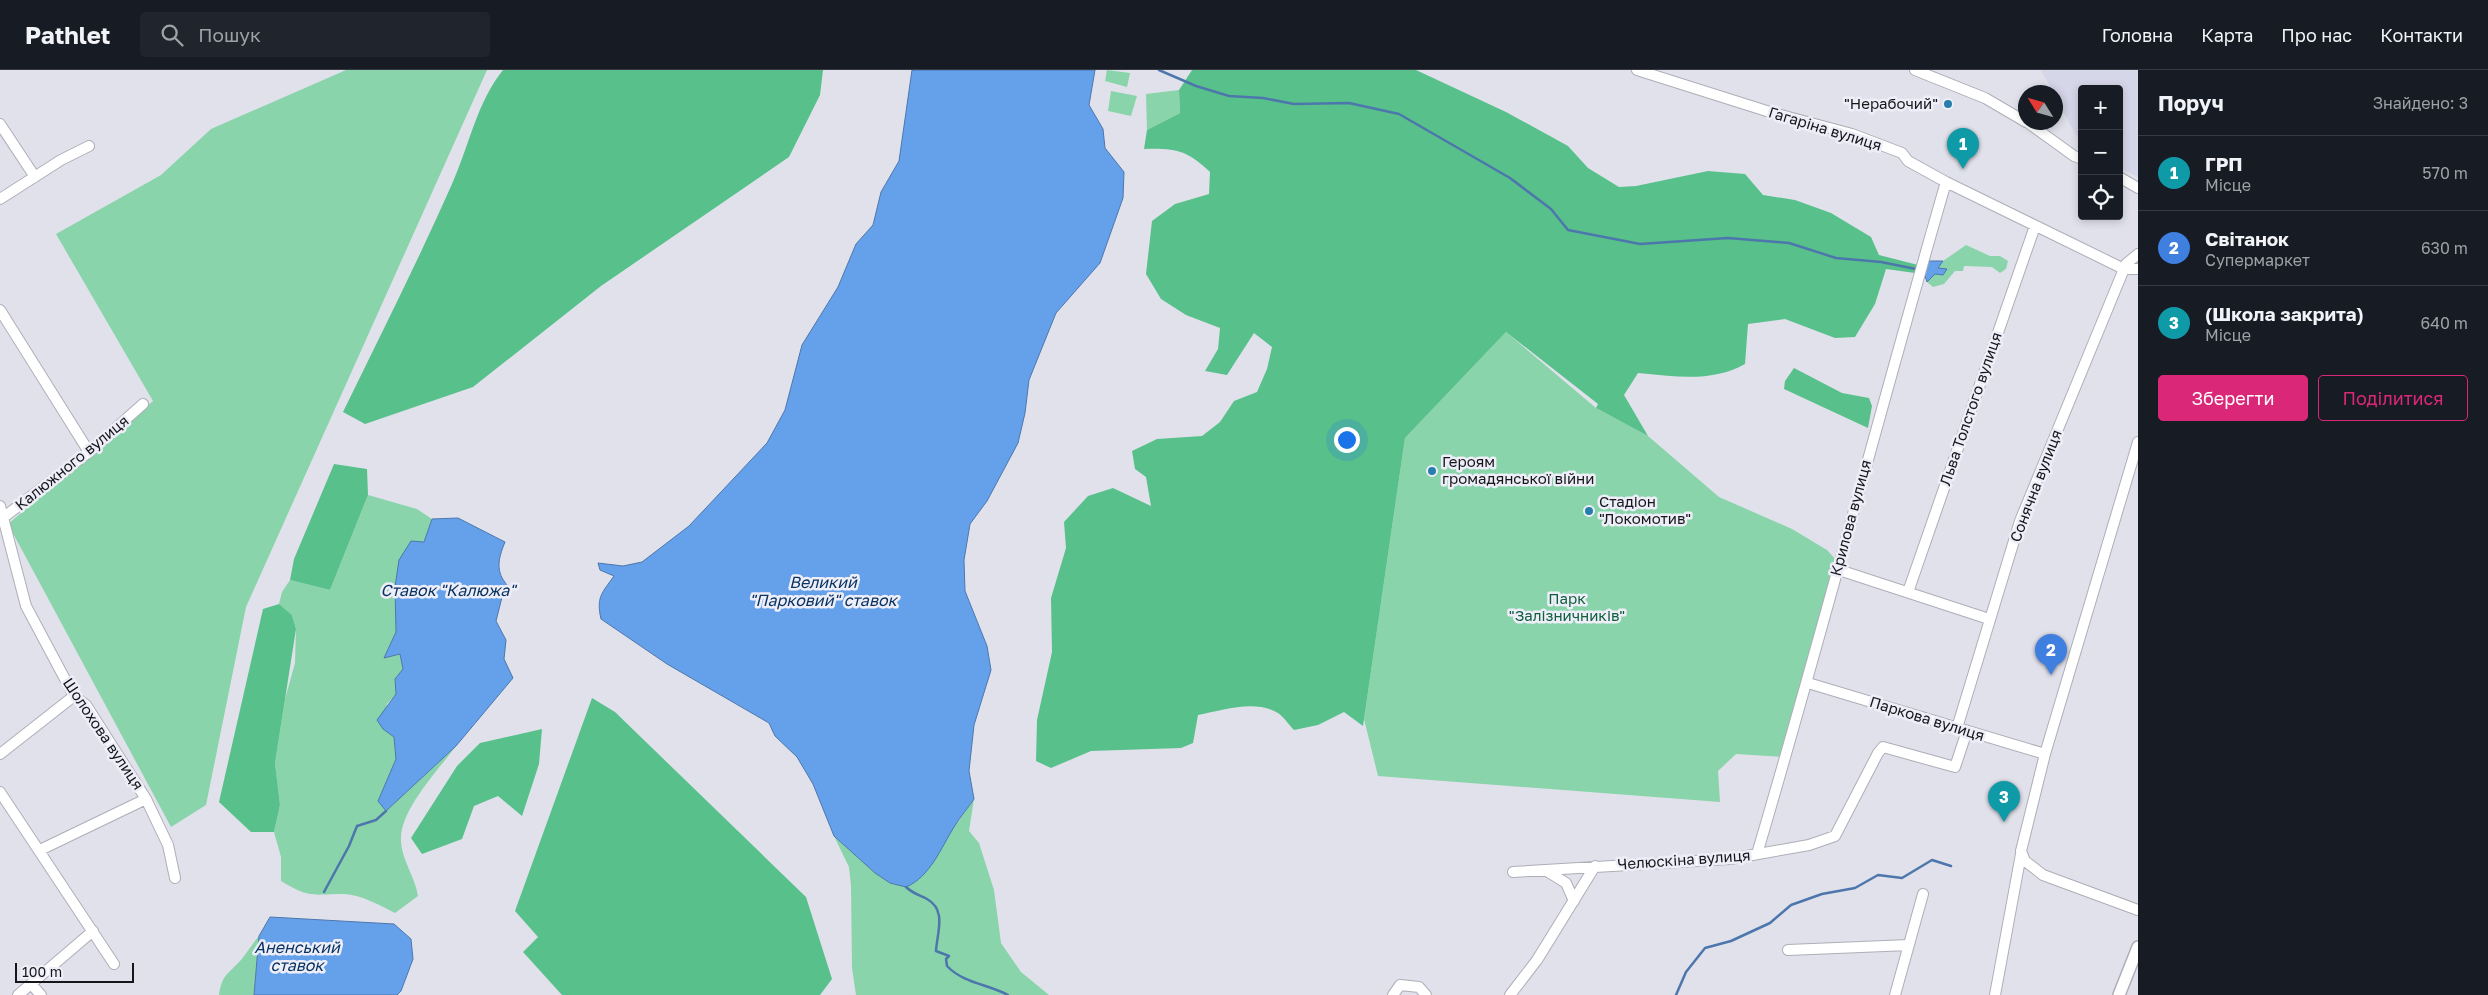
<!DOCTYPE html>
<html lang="uk">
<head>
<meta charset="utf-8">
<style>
  body { margin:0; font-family:"Golos Text",sans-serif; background:#20242c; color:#f1f3f6 }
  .controls { position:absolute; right:15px; top:15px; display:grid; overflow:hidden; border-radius:5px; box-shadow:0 2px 8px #0003 }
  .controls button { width:45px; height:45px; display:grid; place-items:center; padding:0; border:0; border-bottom:1px solid #363941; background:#171b24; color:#f1f3f6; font:25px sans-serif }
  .compass { position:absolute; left:2018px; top:15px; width:45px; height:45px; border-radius:50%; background:#171b24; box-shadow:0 2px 8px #0003; rotate:307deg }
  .scale { position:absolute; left:15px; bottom:12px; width:119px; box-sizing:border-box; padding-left:5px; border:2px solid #16161a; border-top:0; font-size:14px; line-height:18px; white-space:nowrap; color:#16161a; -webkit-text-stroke:4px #eeeef9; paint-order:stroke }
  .you { position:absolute; left:1346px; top:369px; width:18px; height:18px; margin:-12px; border:4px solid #fff; border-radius:50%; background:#1a73e8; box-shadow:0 0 0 8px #1a73e833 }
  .badge { display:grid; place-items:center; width:32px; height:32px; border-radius:50%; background:#db2777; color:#fff; font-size:16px; font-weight:700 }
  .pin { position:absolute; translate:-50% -41px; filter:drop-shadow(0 1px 2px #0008) }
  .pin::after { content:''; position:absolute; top:26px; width:18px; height:15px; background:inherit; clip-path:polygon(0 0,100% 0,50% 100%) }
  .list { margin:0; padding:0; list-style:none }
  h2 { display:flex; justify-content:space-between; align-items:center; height:65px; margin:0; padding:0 20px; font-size:21px }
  h2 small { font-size:16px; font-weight:400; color:#9ea1a6 }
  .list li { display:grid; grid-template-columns:32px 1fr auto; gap:15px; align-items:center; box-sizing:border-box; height:75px; padding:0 20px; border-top:1px solid #363941 }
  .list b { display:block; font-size:19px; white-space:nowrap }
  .list p { margin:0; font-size:16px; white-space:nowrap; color:#9ea1a6 }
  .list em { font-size:16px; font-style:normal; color:#9ea1a6 }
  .actions { display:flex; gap:10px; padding:15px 20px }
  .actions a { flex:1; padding:11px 0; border:1px solid #db2777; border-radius:5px; text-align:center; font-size:18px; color:#db2777 }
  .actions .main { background:#db2777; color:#fff }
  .icon { flex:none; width:28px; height:28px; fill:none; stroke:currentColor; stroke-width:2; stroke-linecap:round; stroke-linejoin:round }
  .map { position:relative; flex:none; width:2138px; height:925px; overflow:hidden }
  header { display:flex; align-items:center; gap:30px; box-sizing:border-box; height:70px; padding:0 25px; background:#171b24; border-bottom:1px solid #363941 }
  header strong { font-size:24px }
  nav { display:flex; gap:28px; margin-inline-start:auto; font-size:18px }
  .search { width:350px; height:45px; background:#20242c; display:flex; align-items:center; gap:12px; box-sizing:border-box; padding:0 18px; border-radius:5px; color:#9ea1a6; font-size:19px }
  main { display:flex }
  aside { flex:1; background:#171b24 }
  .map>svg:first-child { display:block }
</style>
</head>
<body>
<header>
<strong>Pathlet</strong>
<div class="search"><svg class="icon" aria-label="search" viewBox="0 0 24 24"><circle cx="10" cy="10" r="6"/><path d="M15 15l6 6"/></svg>Пошук</div>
<nav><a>Головна</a><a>Карта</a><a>Про нас</a><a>Контакти</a></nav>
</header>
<main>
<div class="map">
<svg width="2138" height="925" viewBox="0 0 2138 925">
  <rect width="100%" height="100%" fill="#e1e1ec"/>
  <path fill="#d6d6e9" d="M2041 0H2138V107L2119 97V19H2082V76L2056 28V22H2053Z"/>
  <path fill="#89d4aa" d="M346 0H487L246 537 206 735 171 757 8 454 153 331 56 164 161 105 211 59Z
    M1107 0 1130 3 1127 17 1105 11Z
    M1179 20 1180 43 1147 60 1146 24Z
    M1111 21 1137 26 1131 46 1108 41Z
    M1966 175 1990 186H2000L2008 191 2006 199 2000 203 1992 197 1964 196 1963 201H1955L1944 214 1933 217 1927 212 1943 191Z
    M1506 262 1596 338 1648 366 1719 427 1792 459 1827 480 1836 490 1782 687 1736 684 1718 701 1720 732 1378 706 1364 649 1405 368Z
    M368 425 417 439 432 449 424 472 395 517 396 562 384 588 400 584 403 599 395 609 396 624 387 634 383 659 394 667 396 689 378 731 386 741 456 676C439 699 402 738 401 767 400 788 415 806 418 826L395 843C379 835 362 825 344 824 312 824 311 829 281 811V787L274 762 280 735 275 693 285 629 295 593 296 559 292 545 279 534 282 522 290 510 330 520Z
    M974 729 969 761 979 773 994 820 1001 873 1021 902 1049 925H856L852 898 851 816 849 797 834 766 875 803 955 756Z
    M259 866 254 925H219C222 905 227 905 239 892 245 886 252 874 259 866Z"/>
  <path fill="#58c08b" d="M503 0H823L820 25 789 87 601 216 473 317 365 354 343 342C380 266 418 191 452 114 469 76 477 32 503 0Z
    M1192 0H1416L1506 42 1568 76 1588 98 1619 117 1636 116 1708 101 1745 104 1763 125 1795 130 1831 143 1871 167 1879 185 1918 195 1915 203 1886 199 1875 234 1855 267 1835 268 1785 249 1748 254 1745 294C1711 313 1675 306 1638 303L1624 325 1648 366 1596 338 1598 334 1506 262 1405 368 1363 656 1344 642 1318 655 1294 660C1289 655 1284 647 1278 643 1255 629 1223 640 1198 645L1193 673 1181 678 1091 681 1051 698 1036 691 1037 650 1052 582 1051 528 1066 478 1064 452 1088 426 1113 418 1151 436 1146 407 1135 399 1132 381 1157 369 1202 366 1220 352 1234 331 1257 322 1267 299 1272 277 1254 263 1227 305 1205 301 1218 279 1220 258 1186 245 1161 229 1146 204 1152 151 1175 134 1209 124 1210 102C1187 80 1175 78 1144 79L1147 60 1180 43 1179 20Z
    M1794 298 1842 323 1869 328 1872 336 1868 358 1784 319 1785 311Z
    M334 394 367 399 368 425 330 520 290 510 294 489Z
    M279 534 292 545 296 559 275 693 280 735 274 762H251L219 732 263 539Z
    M592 628 615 642 806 827 832 909 820 925H562L523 882 538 867 515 841Z
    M542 659 539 694 522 746 498 726 474 736 462 769 422 784 411 768 457 696 480 673Z"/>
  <path fill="#65a1ea" stroke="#4d77ac" d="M912 0H1095L1089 35 1103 59 1105 78 1124 102 1123 128 1100 193 1056 243 1029 310 1025 343 1018 373 987 431 970 454 964 490 965 521 987 576 991 600 974 655 969 701 974 729C968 738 960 747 954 757 941 778 930 807 906 817L890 813 875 803 834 766 813 714 797 687 775 666 769 653 667 594 601 549C596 527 602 523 614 506L600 500 598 493 623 496 642 492 689 456 767 373 785 340 802 275 838 217 856 174 873 155 881 122 899 91Z
    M1929 191H1943L1938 198 1947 199 1943 205 1935 204 1927 212 1923 200Z
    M458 448 505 472C498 489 495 502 508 516L502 527 496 551 506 570 504 589 513 608 456 676 386 741 378 731 396 689 394 667 383 659 377 650 396 624 395 609 403 599 400 584 384 588 396 562 395 517 399 490 411 471 424 472 432 449Z
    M270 847 394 854 411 869 413 889 401 921 397 925H254L259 866Z"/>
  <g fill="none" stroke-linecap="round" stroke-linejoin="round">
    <path stroke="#4d77ac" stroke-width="2.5" d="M1159 0 1196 16 1229 26 1263 28 1294 34 1349 33 1399 44 1510 108 1551 139 1568 160 1640 174 1728 168 1789 173 1836 188 1881 192 1916 199
      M906 817C912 823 919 825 927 829 947 840 937 863 936 881L949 886 946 889 947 896C963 913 987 914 1008 925
      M324 822 349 776 357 756 376 750 386 741
      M1676 925 1686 902 1705 878 1731 871 1770 853 1791 835 1822 824 1855 818 1878 805 1902 808 1932 790 1951 796"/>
    <g stroke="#aeaeb8" stroke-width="12">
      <path id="minor" d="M1637 0 1773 43 1852 64 1902 83 1908 91 1946 112 2124 199H2138
        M1915 0 1985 28 2026 52
        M2027 52 2074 86 2082 89
        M0 54 35 107
        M2119 107 2138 118
        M0 129 61 90 89 76
        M0 240 89 382
        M2138 372 2045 684 2021 781 2025 791 2043 805 2138 840
        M0 436 26 536 74 626 86 635 146 729 168 775 175 808
        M0 450 89 382 143 334
        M1836 499 1989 549
        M1908 522 2035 156
        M1808 613 2045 684
        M1957 658 2020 451 2126 194 2138 184
        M0 684 74 626
        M0 722 114 894
        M40 780 146 729
        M1757 784C1823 561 1881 336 1946 112
        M1545 800 1566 813 1574 831
        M1513 802 1730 789 1809 775 1835 766 1878 683 1883 677 1955 697 1967 661
        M1788 880 1909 875
        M31 914 41 925
        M18 925 93 861
        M1393 925 1400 915 1419 917 1426 925
        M1510 925 1537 890 1595 796
        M1895 925 1923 824
        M1995 925 2021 784"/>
    </g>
    <g stroke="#aeaeb8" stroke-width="14">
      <path id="tertiary" d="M2119 925 2138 877"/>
    </g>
    <use href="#minor" stroke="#fff" stroke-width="10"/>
    <use href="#tertiary" stroke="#fff" stroke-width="11"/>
  </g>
  <g fill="#277ead" stroke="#eeeef9" stroke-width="2">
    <circle cx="1948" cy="34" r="5"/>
    <circle cx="1432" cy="401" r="5"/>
    <circle cx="1589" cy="441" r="5"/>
  </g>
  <g text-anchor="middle" stroke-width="5" stroke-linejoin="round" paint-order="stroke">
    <g font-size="15" fill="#16161a" stroke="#eeeef9" text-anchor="start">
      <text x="1938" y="39" text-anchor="end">"Нерабочий"</text>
      <text x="1442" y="397">Героям<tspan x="1442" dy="17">громадянської війни</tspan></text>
      <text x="1599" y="437">Стадіон<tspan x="1599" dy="17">"Локомотив"</tspan></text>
    </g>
    <g font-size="15" fill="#16161a" stroke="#eeeef9">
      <text transform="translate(1825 59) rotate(17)" y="5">Гагаріна вулиця</text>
      <text transform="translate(1971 339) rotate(-71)" y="5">Льва Толстого вулиця</text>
      <text transform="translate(72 393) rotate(-39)" y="5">Калюжного вулиця</text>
      <text transform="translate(2036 416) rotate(-69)" y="5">Сонячна вулиця</text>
      <text transform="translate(1851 448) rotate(-75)" y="5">Крилова вулиця</text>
      <text transform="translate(1927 649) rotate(17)" y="5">Паркова вулиця</text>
      <text transform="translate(103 664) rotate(56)" y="5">Шолохова вулиця</text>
      <text transform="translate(1684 790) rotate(-4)" y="5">Челюскіна вулиця</text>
    </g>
    <g font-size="15" fill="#0f5f3c" stroke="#eeeef9">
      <text x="1567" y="534">Парк<tspan x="1567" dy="17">"Залізничників"</tspan></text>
    </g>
    <g font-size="16" font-style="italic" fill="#093462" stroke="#eeeef9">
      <text x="823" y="518">Великий<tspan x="823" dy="18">"Парковий" ставок</tspan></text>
      <text x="448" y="526">Ставок "Калюжа"</text>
      <text x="297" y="883">Аненський<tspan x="297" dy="18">ставок</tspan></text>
    </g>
  </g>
</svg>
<div class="controls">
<button>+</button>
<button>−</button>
<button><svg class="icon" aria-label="locate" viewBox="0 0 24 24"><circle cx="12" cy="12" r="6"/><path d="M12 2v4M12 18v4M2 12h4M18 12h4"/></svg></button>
</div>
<svg class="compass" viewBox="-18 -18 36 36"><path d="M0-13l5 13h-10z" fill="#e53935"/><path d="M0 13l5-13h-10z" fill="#9ea1a6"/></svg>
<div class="scale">100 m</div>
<div class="you"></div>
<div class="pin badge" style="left:1963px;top:99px;background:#0f9aa8">1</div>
<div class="pin badge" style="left:2051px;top:605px;background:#3f7fe0">2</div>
<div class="pin badge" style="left:2004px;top:752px;background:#0f9aa8">3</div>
</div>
<aside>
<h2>Поруч<small>Знайдено: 3</small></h2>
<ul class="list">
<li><span class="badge" style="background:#0f9aa8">1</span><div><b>ГРП</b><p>Місце</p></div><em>570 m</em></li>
<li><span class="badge" style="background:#3f7fe0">2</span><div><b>Світанок</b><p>Супермаркет</p></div><em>630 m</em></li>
<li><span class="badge" style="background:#0f9aa8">3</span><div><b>(Школа закрита)</b><p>Місце</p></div><em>640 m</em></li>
</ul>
<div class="actions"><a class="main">Зберегти</a><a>Поділитися</a></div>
</aside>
</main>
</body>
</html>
